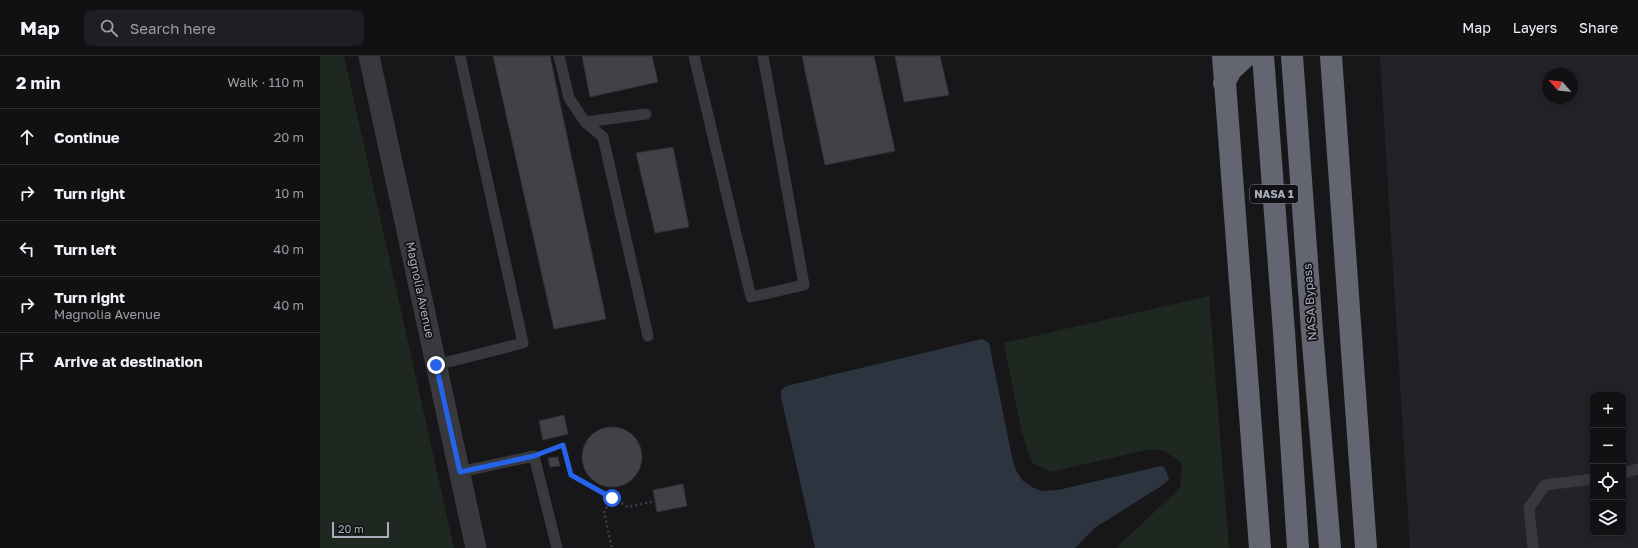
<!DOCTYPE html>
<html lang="en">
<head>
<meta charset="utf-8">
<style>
  body { margin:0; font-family:"Golos Text",sans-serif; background:#1e1f22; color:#f1f3f6 }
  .controls { position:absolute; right:12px; bottom:12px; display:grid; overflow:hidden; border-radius:8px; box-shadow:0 2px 10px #0003 }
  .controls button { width:36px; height:36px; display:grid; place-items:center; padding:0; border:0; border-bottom:1px solid #303134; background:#111114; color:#f1f3f6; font:20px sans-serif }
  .compass { position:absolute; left:1222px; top:12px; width:36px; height:36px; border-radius:50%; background:#111114; box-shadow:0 2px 10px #0003; rotate:297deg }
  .scale { position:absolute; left:12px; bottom:10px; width:57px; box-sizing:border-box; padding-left:4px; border:2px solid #a8acbb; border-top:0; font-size:11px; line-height:14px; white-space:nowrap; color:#a8acbb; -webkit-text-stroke:3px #121215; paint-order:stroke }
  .stop { position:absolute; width:12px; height:12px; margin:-9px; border:3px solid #2563eb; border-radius:50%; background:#fff }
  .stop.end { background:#2563eb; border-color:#fff; box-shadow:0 1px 4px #0008 }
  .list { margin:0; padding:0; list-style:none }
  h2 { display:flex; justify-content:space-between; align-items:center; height:52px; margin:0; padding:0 16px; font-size:17px }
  h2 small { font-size:13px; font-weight:400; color:#9c9da0 }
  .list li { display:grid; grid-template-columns:26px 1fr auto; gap:12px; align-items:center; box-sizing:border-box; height:56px; padding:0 16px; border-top:1px solid #303134 }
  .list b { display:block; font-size:15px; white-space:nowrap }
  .list p { margin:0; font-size:13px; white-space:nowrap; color:#9c9da0 }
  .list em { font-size:13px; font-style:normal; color:#9c9da0 }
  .icon { flex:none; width:22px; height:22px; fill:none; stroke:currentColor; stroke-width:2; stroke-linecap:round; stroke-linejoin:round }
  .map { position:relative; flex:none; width:1318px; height:492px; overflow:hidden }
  header { display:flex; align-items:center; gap:24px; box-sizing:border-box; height:56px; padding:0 20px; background:#111114; border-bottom:1px solid #303134 }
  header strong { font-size:19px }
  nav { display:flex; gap:22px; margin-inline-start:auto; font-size:14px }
  .search { width:280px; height:36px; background:#1e1f22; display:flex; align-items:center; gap:10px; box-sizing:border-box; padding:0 14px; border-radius:8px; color:#9c9da0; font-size:15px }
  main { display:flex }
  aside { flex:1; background:#111114 }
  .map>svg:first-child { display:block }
</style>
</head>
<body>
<header>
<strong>Map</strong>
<div class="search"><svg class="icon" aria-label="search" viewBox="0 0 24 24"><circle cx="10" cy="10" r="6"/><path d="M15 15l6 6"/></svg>Search here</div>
<nav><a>Map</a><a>Layers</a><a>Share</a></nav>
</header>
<main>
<aside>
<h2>2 min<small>Walk · 110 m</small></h2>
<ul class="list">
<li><svg class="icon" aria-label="ahead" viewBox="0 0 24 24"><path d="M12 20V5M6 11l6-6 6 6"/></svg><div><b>Continue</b></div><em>20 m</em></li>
<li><svg class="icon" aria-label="right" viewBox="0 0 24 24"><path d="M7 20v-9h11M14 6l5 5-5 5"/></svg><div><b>Turn right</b></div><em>10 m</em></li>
<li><svg class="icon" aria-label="left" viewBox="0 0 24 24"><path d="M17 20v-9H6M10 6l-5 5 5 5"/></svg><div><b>Turn left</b></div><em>40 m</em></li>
<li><svg class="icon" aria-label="right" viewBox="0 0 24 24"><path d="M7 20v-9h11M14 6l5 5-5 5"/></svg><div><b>Turn right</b><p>Magnolia Avenue</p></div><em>40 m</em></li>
<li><svg class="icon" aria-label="arrive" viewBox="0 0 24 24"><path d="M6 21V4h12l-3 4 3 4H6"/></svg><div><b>Arrive at destination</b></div></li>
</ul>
</aside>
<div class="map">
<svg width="1318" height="492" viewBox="0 0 1318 492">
  <rect width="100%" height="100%" fill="#17171a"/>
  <path fill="#232327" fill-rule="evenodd" d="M1060 0H1318V492H1090ZM1228 18H1252V42H1228ZM1273 339H1303V477H1273Z"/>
  <path fill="#1e2821" d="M0 0H24L134 492H0Z
    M889 240 909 492H796L860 432 862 407 843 394H826L731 416 712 407 702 377 684 287Z"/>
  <path fill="#2c343f" d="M662 283 669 287 670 292 693 406 696 414 702 424 712 431 722 435 738 434 841 410 845 412 849 423 843 429 776 471 755 492H495L461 341V334L466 330Z"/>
  <path fill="#414147" stroke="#313136" d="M173 0H230L286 263 234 273Z
    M262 0H332L338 26 270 41Z
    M482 0H554L575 95 505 109Z
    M575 0H620L629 39 584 46Z
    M353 91 369 171 335 177 316 97Z
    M244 359 248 378 223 384 219 365Z
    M262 401a30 30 0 1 1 60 0a30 30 0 1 1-60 0Z
    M238 401 240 410 230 411 228 402Z
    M363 428 367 450 337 456 333 434Z"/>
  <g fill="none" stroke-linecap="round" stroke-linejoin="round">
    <path stroke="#3e3f46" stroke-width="2.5" stroke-dasharray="2 3" stroke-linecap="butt" d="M228 395 243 389 251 419 308 451 335 445
      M292 442 284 456 292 492"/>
    <path stroke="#38383f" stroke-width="11" d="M239 0 249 42 265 66 283 81 328 280
      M374 0 431 241 484 229 443 0
      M265 66 326 58
      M116 309 203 287 140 0
      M140 416 214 400 237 492
      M1303 417 1318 413
      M1213 492 1209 452 1225 429 1273 423"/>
    <path stroke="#38383f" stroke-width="21" d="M49 0 156 492"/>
    <path stroke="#636570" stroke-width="22" d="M903 0 940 492
      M943 0 964 276 978 492
      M972 0 992 275 1010 492
      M1011 0 1046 492
      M904 27 911 14 926 0"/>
  </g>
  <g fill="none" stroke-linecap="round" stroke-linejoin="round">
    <path stroke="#2563eb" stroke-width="5" d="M116 309 140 416 214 400 243 389 251 419 292 442"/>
  </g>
  <g text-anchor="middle" stroke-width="3.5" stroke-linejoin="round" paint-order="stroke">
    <rect fill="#121215" stroke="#7b7e89" stroke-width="1" x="930" y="129" width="48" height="18" rx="3"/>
    <g font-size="11" font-weight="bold" fill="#a8acbb">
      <text x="954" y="142">NASA 1</text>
    </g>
    <g font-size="12" fill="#a8acbb" stroke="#121215">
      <text transform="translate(100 234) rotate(78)" y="4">Magnolia Avenue</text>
      <text transform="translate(990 246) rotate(-94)" y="4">NASA Bypass</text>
    </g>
  </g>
</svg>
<div class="controls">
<button>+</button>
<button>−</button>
<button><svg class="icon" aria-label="locate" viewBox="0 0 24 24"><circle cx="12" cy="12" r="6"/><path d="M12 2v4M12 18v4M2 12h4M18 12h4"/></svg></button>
<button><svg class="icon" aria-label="layers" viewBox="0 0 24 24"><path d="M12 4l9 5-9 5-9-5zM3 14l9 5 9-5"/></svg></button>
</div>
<svg class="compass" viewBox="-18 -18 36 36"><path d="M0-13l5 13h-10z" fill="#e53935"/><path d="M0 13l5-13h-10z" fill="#9c9da0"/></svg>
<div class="scale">20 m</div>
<div class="stop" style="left:292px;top:442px"></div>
<div class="stop end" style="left:116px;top:309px"></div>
</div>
</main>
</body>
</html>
